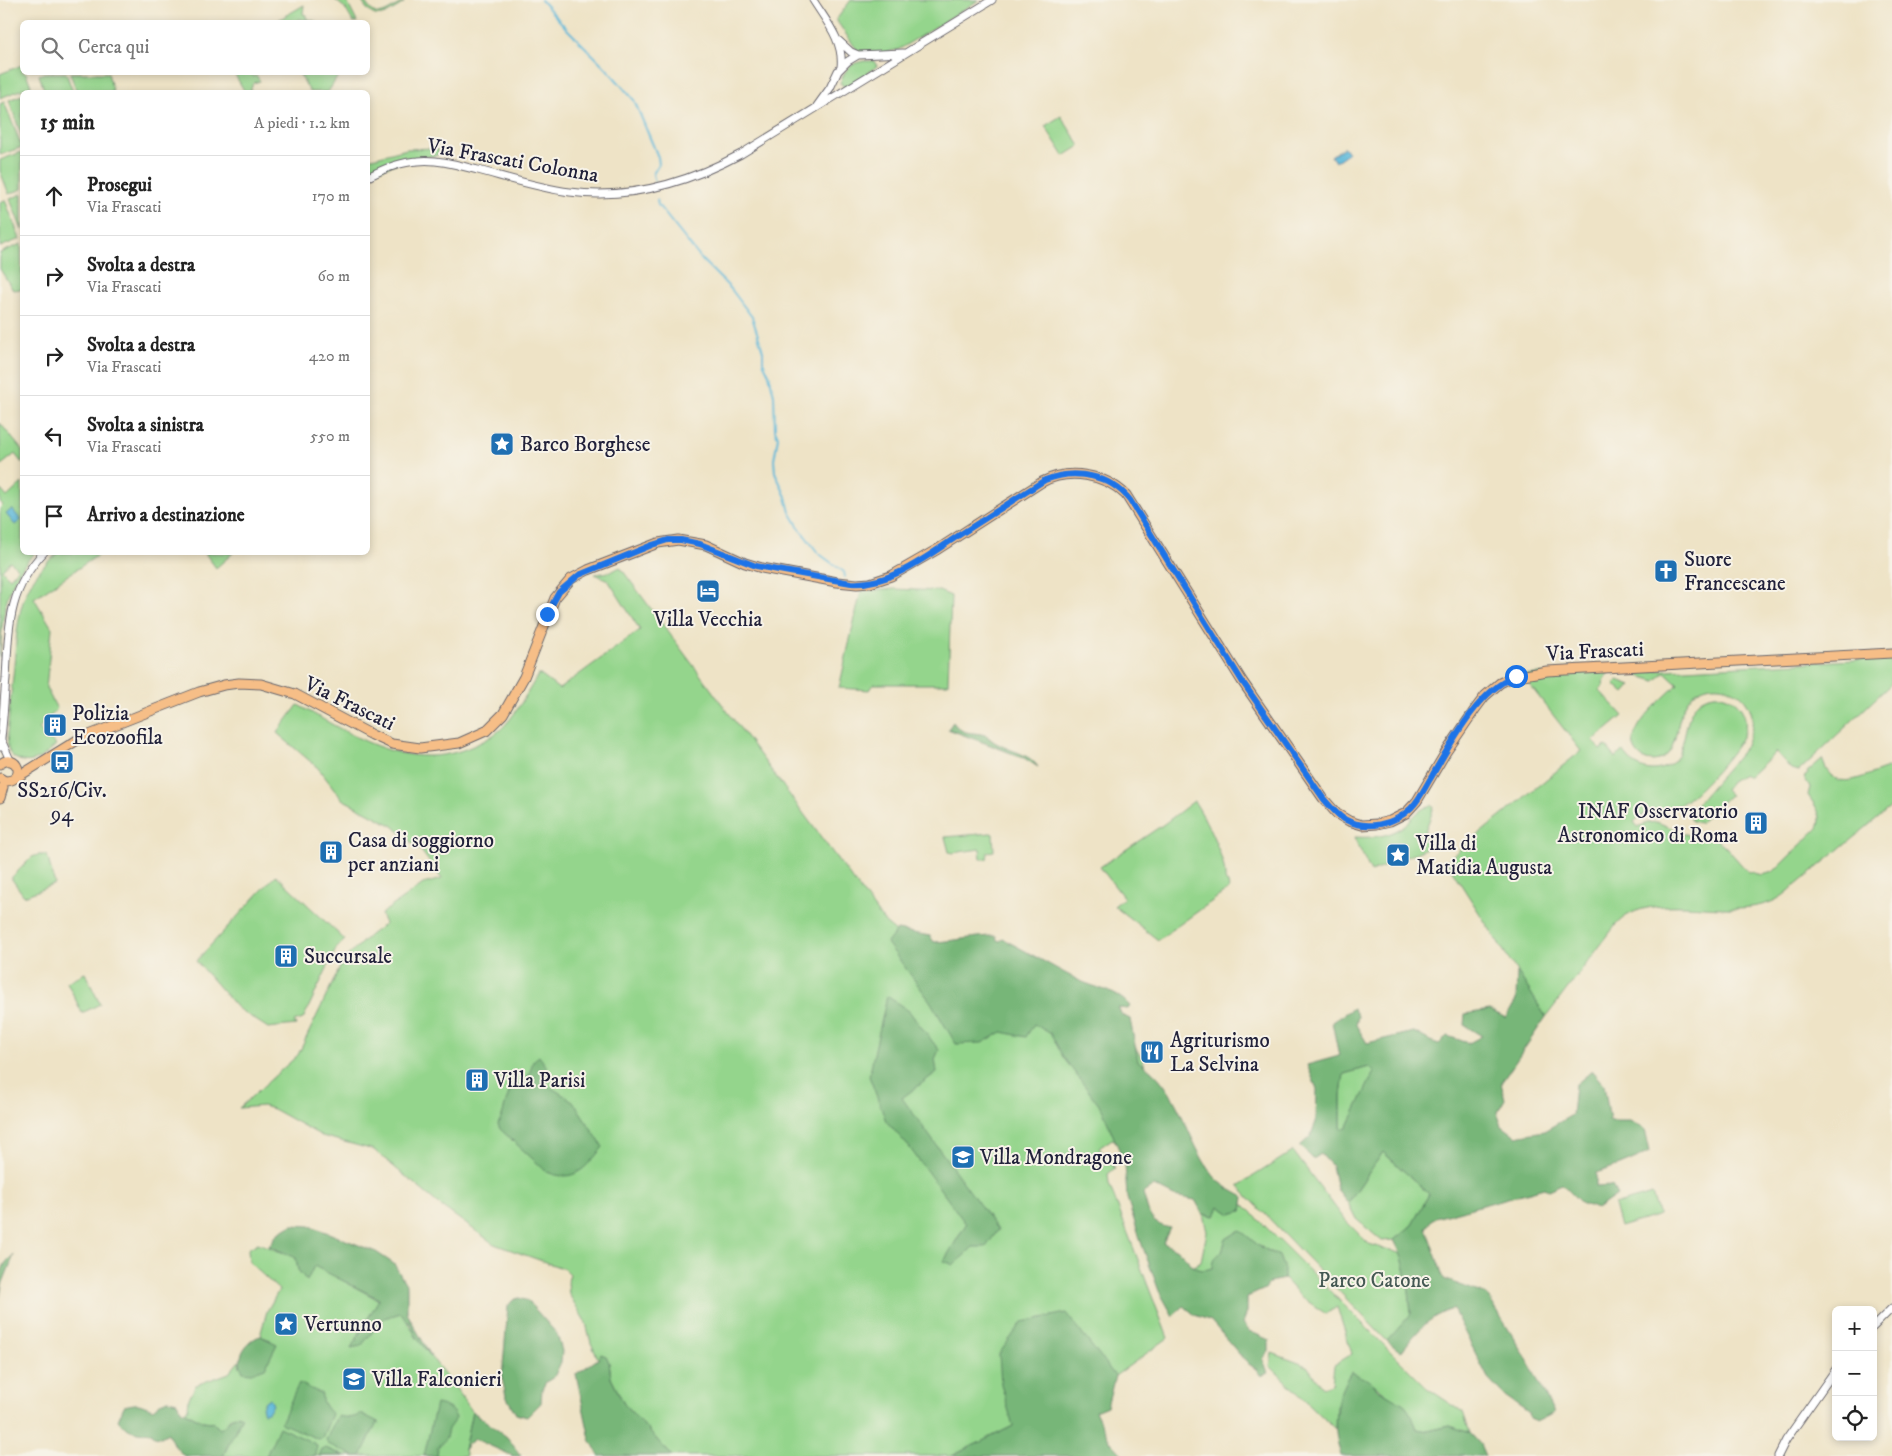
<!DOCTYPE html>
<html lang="it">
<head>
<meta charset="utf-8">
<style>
  body { margin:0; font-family:"IM FELL DW Pica",serif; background:#f2f2f2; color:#222 }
  .controls { position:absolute; right:15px; bottom:15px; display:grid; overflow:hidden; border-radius:8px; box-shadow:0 2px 8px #0003 }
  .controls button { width:45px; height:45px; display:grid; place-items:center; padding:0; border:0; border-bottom:1px solid #e0e0e0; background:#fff; color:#222; font:25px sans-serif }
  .stop { position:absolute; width:15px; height:15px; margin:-11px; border:4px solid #1a73e8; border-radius:50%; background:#fff }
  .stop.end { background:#1a73e8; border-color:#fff; box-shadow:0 1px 5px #0008 }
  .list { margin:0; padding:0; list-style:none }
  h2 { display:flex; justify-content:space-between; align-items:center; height:65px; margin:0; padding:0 20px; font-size:21px }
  h2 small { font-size:16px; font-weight:400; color:#767676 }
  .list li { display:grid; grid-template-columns:32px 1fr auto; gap:15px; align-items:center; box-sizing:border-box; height:80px; padding:0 20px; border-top:1px solid #e0e0e0 }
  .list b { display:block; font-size:19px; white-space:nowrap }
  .list p { margin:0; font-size:16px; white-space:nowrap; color:#767676 }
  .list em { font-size:16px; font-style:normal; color:#767676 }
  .icon { flex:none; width:28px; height:28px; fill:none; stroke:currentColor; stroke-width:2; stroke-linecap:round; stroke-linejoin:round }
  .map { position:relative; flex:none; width:1892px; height:1456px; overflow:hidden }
  .search { position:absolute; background:#fff; box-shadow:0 2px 8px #0003; left:20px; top:20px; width:350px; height:55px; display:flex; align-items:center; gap:12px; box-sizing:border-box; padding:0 18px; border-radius:8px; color:#767676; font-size:19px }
  .panel { position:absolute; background:#fff; box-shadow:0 2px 8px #0003; left:20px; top:90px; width:350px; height:465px; border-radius:8px }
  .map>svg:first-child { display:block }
</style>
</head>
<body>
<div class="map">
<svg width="1892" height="1456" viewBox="0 0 1892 1456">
  <rect width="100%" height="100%" fill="#f7f3e8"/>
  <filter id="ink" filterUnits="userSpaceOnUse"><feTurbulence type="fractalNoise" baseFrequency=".02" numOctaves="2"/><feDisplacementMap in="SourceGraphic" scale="10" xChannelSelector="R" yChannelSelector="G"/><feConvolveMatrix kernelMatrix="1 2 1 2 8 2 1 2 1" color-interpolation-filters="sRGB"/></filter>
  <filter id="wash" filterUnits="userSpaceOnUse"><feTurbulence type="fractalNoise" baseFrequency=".0096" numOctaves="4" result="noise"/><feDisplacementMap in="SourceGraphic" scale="20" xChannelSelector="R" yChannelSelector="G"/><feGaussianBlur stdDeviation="1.12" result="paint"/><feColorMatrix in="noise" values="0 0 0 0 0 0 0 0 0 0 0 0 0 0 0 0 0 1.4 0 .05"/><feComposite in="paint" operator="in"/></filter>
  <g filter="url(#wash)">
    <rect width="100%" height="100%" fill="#eee3c6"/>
    <path fill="#94d58c" stroke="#5b7c64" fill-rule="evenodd" d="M335 0H346L357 22H353L345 8Z
      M361 0H364C377 23 384 12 403 2L404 3C384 15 375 25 361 0Z
      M851 0H979L898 50 867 55 857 50 836 20Z
      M304 5 303 14 306 15V18L317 22H307V20L298 19 297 22H275Z
      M864 61H874L877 66 861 78 845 87 840 83C845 70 850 63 864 61Z
      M22 65V72L26 73 31 86 0 98V74Z
      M44 73H66L73 92H45L39 75Z
      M70 73H108L113 92H77Z
      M234 73H251L254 77 256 75 260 81 253 83 250 92H245Z
      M299 73H340L328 92H310Z
      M22 95V137L9 100Z
      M4 102 22 147 0 155V104Z
      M1061 116 1080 146 1064 156 1045 126Z
      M436 148 439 151 438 155 403 161 368 174V159L407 149Z
      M22 152V189L9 194 0 171V160Z
      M22 194V230L10 199Z
      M5 200 20 239 0 247V202Z
      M21 244 22 289 13 290 0 269V253Z
      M0 423 22 450V463L15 454 0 466Z
      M22 483V552L35 553C3 584 3 615 0 657V508L3 505 0 502V489L7 497ZM10 561 18 569 10 578 2 570Z
      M58 553H101L34 598 52 628 46 688 57 709 39 729 56 745C45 755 33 767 17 759 13 757 11 756 9 751 7 747 8 740 7 735 9 712 12 689 14 666 18 619 18 584 58 553Z
      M205 553H233L216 568Z
      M620 567 885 923 903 938 1114 1008 1209 1182 1186 1175 1112 1139 1099 1148 1115 1168 1108 1174 1109 1184 1168 1338 1115 1376 952 1456H672L624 1404 611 1378 610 1369 598 1359 591 1343 586 1323 569 1294 568 1281 570 1274 565 1269 494 1244 441 1206 374 1150 322 1136 273 1109 263 1106 239 1108 298 1055 344 959 370 935 385 924 381 914 423 884 442 879 422 852 393 826 342 799 318 768 277 733 298 705C352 735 409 775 473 746 484 741 496 735 505 725 517 713 529 689 539 674L559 689 640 630 608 580 595 574 611 572Z
      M894 589 939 591 951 596 948 684H874L870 690 839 688 861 591Z
      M1892 658V683L1799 771 1791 769 1776 752 1748 778 1743 774 1733 780 1725 790 1730 795 1700 823 1692 821 1690 817V812L1742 752C1748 742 1754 729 1752 716 1748 691 1718 677 1696 692 1673 708 1681 748 1663 758 1656 762 1647 762 1641 757 1615 736 1664 698 1678 684L1665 672 1655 681 1629 673V672Z
      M1605 670 1608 673 1603 683 1604 685 1599 690 1623 716 1593 741 1600 750 1606 746 1616 758 1622 751C1628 756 1631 763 1638 766 1645 770 1653 771 1660 769 1697 761 1673 700 1714 695 1724 694 1734 699 1740 707 1745 714 1747 724 1744 732 1739 749 1695 797 1679 805 1664 812 1645 809 1634 822L1638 827 1647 823 1657 822 1695 838H1715L1725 846 1747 871 1762 875 1773 872 1818 828C1824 815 1815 806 1808 795L1810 787 1804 777 1808 774 1807 772 1822 759C1824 763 1825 769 1829 773 1844 792 1873 770 1892 767V806L1785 894C1741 929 1651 882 1615 926L1546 1017 1446 861 1581 751 1522 675Z
      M1618 680 1631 685 1624 693 1614 684Z
      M1194 801C1205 817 1224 856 1225 875 1225 877 1225 880 1226 882L1228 883 1229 889 1158 940 1114 906 1124 898 1100 867 1164 824Z
      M1432 805 1434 808 1425 831 1427 848 1371 872 1354 837C1373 838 1392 837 1407 823 1417 814 1417 810 1432 805Z
      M991 833 993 834 994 851 988 852 987 859H981L980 849 952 853 949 852 945 837Z
      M38 855H47L55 884 24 896 11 878 32 857Z
      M276 875 345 940 337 947 303 1019 294 1022 296 1025 268 1028 237 1008 196 961Z
      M85 973 100 1004 82 1013 67 982Z
      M1369 1067 1375 1072 1347 1129H1341V1095L1344 1074Z
      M1293 1151 1345 1220 1369 1244 1402 1254 1409 1288 1411 1314 1389 1340 1387 1341 1238 1186Z
      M1383 1152 1429 1194 1412 1225 1394 1240 1382 1241 1356 1219 1348 1203Z
      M1652 1194 1659 1215 1620 1227 1614 1205Z
      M1243 1204 1427 1388 1463 1412 1470 1433 1450 1426 1428 1431 1417 1429C1408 1404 1388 1397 1369 1380L1336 1406 1335 1429 1270 1366 1272 1353 1307 1366 1322 1387 1332 1384 1334 1365 1352 1354 1337 1307 1326 1314 1300 1296 1284 1279 1283 1269 1279 1256 1259 1246 1240 1231 1226 1239 1222 1251 1213 1260 1212 1268 1203 1271 1192 1267 1201 1261 1207 1232 1203 1214 1215 1216 1219 1206 1230 1214 1242 1211Z
      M258 1243 296 1258 298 1270 307 1280 314 1265 401 1312C407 1321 412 1330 418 1339 435 1364 456 1386 472 1411L464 1450 466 1456H223L242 1417H231L224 1427 220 1429 212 1422 202 1421 185 1412 188 1408 189 1398 196 1385 229 1373 239 1361 240 1367 271 1340 260 1336 267 1311 279 1290 249 1262 248 1249Z"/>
    <path fill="#77b678" stroke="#4c6c5a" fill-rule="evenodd" d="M953 722C963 736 971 731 985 735 989 737 993 742 998 744 1012 752 1029 753 1038 767L1024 758 948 729Z
      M897 930 930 936 934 942C955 941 975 936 996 936L997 940 1000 941 1003 939C1028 952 1053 967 1078 980 1095 988 1118 991 1130 1006L1128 1009 1118 1008 1122 1015 1130 1019 1138 1061C1180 1085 1185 1139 1213 1175 1221 1185 1233 1191 1244 1197L1242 1211 1230 1214 1219 1206 1215 1216 1203 1214 1195 1200 1174 1196 1154 1186 1143 1193C1149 1212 1147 1223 1170 1228L1163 1243C1169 1246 1177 1249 1182 1254 1193 1264 1193 1274 1212 1268L1213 1260 1222 1251 1226 1239 1240 1230 1259 1246 1279 1256 1284 1269V1279L1270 1282 1265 1289 1247 1297V1312L1243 1323 1249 1331 1269 1340V1351L1263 1359 1268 1373 1261 1376 1256 1369 1246 1362 1211 1321 1195 1315 1184 1306 1173 1316 1159 1291 1141 1242 1127 1198 1125 1164 1102 1109 1063 1057 1051 1034 1034 1024 1026 1037 1002 1032 982 1043 956 1044 930 1001 887 943Z
      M1517 971 1546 1017 1501 1083 1505 1099 1497 1113 1502 1126 1516 1136 1544 1131 1572 1115 1575 1085 1592 1071 1604 1085 1610 1121H1630L1645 1129 1650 1152 1620 1165 1596 1173V1187L1612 1186 1617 1195 1597 1209 1582 1204 1562 1184 1548 1190 1544 1188 1432 1219 1426 1228 1444 1279 1487 1295 1527 1359 1554 1413 1536 1422 1529 1419 1528 1412 1505 1396 1488 1378 1453 1309C1428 1316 1416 1333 1401 1352L1387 1341 1411 1314C1409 1289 1407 1263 1394 1240L1412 1225 1429 1194 1383 1152 1348 1203 1337 1189 1332 1166 1321 1154 1313 1159 1300 1146 1310 1137 1316 1122 1317 1089 1307 1065 1339 1056 1332 1022 1353 1008 1358 1016 1356 1025 1367 1043 1414 1032 1430 1041 1439 1044 1447 1036 1469 1043 1482 1036 1464 1025 1465 1014 1490 1010 1506 1018 1516 1000ZM1369 1067 1374 1072 1347 1128 1341 1129V1095L1344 1074Z
      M887 996 909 1011 939 1050 935 1059 937 1072 902 1098 998 1230 986 1247H973L954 1265 944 1261 966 1224 909 1147 886 1121 869 1076Z
      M539 1056 547 1067V1085L573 1101 603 1147C586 1167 575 1184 547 1172L500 1129 498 1124C505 1113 505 1098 512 1087 528 1082 529 1076 533 1061Z
      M292 1225 310 1226 326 1232 376 1252 394 1264 407 1286V1313L431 1356 416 1337 411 1325 401 1313 384 1318 361 1346 351 1348 379 1299 314 1266 307 1281 298 1270 296 1258 269 1246 277 1234Z
      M14 1255 2 1285 0 1297C0 1277 0 1264 14 1255Z
      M519 1298 528 1301 557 1334 562 1351 561 1362 554 1377 546 1382 542 1389 541 1403 527 1417 516 1414 506 1396 502 1378 508 1306 513 1300Z
      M1066 1313 1115 1376 1107 1406 1095 1411 1109 1440 1124 1456H952L1013 1426 1001 1384 999 1354 1022 1322Z
      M260 1336 277 1344 265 1368 251 1373 243 1372C235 1358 246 1341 260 1336Z
      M601 1354 606 1356 609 1362 611 1378 624 1404 672 1456H599L590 1439 576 1374 598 1359Z
      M1351 1372 1369 1380 1378 1389 1404 1404 1412 1416 1417 1429 1428 1431 1450 1426 1470 1433 1480 1444 1485 1456H1341C1332 1426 1333 1399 1351 1372Z
      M299 1383 322 1394C320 1401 327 1410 332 1414L322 1438 318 1439 281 1423Z
      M168 1400 177 1402 181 1410 202 1421 212 1422 220 1429C227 1425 229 1418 237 1415L242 1417 223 1456H184L173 1444 168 1433 161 1437 154 1436 152 1432C139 1434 126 1431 118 1420L124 1406C141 1402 138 1404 153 1409L160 1403Z
      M436 1404C446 1406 452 1408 456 1418L448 1429 446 1438 438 1447 437 1456H424Z
      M472 1411 507 1437 521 1456H513L475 1439 468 1444 464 1450Z
      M360 1413 378 1422 379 1423 378 1424 377 1422 361 1456H354L328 1444 326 1440 337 1416C345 1417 355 1420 360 1413Z
      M279 1427 316 1444 317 1447 314 1456H266Z
      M326 1448 344 1456H319L322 1449Z"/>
    <path fill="#5bb8d9" stroke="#3e6d8a" d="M1344 147 1348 153 1335 162 1331 156Z
      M12 509 21 520 15 525 6 514Z
      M270 1398 273 1405 268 1412 264 1413 262 1407 265 1401Z"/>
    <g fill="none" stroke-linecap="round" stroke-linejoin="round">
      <path stroke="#5bb8d9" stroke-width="2" d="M541 0 568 30 607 69 634 100 658 157 659 164 653 174 655 182
        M657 200 658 205 702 260 731 289 752 317 763 351V362L769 374 774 395 775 430 778 437 774 460 775 472 786 497 790 512 800 529 818 553 844 572 845 577"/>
    </g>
  </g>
  <g filter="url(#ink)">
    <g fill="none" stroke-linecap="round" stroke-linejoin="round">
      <g stroke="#69666c" stroke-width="9">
        <path id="minor" d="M813 0C826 21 844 41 841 67
          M839 41 851 52 858 55
          M817 106 830 88 838 71 848 61 858 55 903 53
          M368 177C383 169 400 162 418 161 438 159 458 165 478 170 508 178 539 188 570 192 630 200 689 182 741 154L992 0
          M2 742 10 760
          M0 747C3 724 4 701 6 678 9 628 7 591 44 552
          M1873 1327 1892 1308
          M1778 1456 1786 1440 1836 1369"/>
      </g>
      <g stroke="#69666c" stroke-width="11">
        <path id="major" d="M0 764C17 751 28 781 5 781L0 778
          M16 778 79 739 199 692 224 685 239 683 261 684 295 694 372 735 392 744 420 748 459 743 486 731 503 714 524 677 555 598 571 579 588 570 658 543 678 540 706 545 745 563 762 568 837 582 857 584 870 583 891 576 938 549 1042 482C1069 468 1105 474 1126 495L1242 681 1323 798 1337 814 1349 821 1362 825 1377 824 1390 821 1406 813 1417 801 1446 752 1476 708 1485 696 1500 683 1512 677 1547 671 1892 653
          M0 798 3 787"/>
      </g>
      <use href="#minor" stroke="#fff" stroke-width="7"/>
      <use href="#major" stroke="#f6be87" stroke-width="9"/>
    </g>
  </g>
  <g fill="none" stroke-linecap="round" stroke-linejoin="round" filter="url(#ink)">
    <path stroke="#1a73e8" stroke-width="6" d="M547 614 559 592 579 575 652 545 668 540H681L700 544 756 566 851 583C892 586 931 553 964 532 991 515 1018 497 1045 480 1075 468 1110 475 1130 500L1242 681 1323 798C1329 805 1336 814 1344 819 1366 831 1394 825 1411 808 1420 799 1425 787 1432 776 1451 743 1479 689 1516 676"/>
  </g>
  <defs>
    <g id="sight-square" transform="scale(1.25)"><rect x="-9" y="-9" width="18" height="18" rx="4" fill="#1f6fb2" stroke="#f7f3e8"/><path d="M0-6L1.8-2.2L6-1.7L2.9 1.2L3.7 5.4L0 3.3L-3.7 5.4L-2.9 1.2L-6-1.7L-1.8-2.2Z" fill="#fff"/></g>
    <g id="church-square" transform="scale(1.25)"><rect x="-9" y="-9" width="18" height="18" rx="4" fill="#1f6fb2" stroke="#f7f3e8"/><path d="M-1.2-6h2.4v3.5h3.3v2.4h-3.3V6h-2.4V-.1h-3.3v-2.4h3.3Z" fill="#fff"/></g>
    <g id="hotel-square" transform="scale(1.25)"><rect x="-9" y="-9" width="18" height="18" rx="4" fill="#1f6fb2" stroke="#f7f3e8"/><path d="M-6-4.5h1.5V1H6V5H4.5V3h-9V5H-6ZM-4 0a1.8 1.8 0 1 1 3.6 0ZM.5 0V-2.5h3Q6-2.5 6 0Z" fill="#fff"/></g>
    <g id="building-square" transform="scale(1.25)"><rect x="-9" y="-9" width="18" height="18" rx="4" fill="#1f6fb2" stroke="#f7f3e8"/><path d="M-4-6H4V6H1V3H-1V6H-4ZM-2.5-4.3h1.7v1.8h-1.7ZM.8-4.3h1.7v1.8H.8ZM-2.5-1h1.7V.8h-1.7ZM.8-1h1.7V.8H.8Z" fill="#fff"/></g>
    <g id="bus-square" transform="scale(1.25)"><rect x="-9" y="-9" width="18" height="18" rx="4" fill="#1f6fb2" stroke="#f7f3e8"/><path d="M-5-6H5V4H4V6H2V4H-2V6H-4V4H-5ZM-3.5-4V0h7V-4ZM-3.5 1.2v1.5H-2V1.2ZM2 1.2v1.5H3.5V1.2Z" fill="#fff"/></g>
    <g id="restaurant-square" transform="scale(1.25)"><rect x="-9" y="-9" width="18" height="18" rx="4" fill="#1f6fb2" stroke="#f7f3e8"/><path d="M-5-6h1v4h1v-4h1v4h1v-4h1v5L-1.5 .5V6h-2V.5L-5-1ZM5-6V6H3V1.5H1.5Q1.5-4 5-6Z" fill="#fff"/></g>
    <g id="university-square" transform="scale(1.25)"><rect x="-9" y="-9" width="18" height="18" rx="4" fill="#1f6fb2" stroke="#f7f3e8"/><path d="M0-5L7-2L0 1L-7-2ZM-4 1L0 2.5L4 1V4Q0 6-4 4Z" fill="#fff"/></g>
  </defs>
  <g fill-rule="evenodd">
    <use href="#sight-square" x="502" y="444"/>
    <use href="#church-square" x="1666" y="571"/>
    <use href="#hotel-square" x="708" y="591"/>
    <use href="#building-square" x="55" y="725"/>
    <use href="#bus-square" x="62" y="762"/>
    <use href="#building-square" x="1756" y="823"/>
    <use href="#building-square" x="331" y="852"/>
    <use href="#sight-square" x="1398" y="855"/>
    <use href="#building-square" x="286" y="956"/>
    <use href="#restaurant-square" x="1152" y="1052"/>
    <use href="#building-square" x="477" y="1080"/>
    <use href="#university-square" x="963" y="1157"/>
    <use href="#sight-square" x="286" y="1324"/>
    <use href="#university-square" x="354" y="1379"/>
  </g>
  <g text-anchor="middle" stroke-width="4" stroke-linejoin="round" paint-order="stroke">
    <g font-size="21" fill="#22223b" stroke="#f7f3e8">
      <text transform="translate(513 160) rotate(10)" y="7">Via Frascati Colonna</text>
      <text transform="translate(1595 651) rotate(-3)" y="7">Via Frascati</text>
      <text transform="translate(350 703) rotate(26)" y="7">Via Frascati</text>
    </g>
    <g font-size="21" fill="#22223b" stroke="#f7f3e8" text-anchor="start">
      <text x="520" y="451">Barco Borghese</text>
      <text x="1684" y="566">Suore<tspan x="1684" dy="24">Francescane</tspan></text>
      <text x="708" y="626" text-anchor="middle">Villa Vecchia</text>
      <text x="72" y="720">Polizia<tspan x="72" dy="24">Ecozoofila</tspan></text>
      <text x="62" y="797" text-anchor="middle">SS216/Civ.<tspan x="62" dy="24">94</tspan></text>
      <text x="1738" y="818" text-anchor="end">INAF Osservatorio<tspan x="1738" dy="24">Astronomico di Roma</tspan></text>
      <text x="348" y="847">Casa di soggiorno<tspan x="348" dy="24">per anziani</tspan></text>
      <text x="1416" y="850">Villa di<tspan x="1416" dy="24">Matidia Augusta</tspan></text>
      <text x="304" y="963">Succursale</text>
      <text x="1170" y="1047">Agriturismo<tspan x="1170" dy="24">La Selvina</tspan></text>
      <text x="494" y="1087">Villa Parisi</text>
      <text x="980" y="1164">Villa Mondragone</text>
      <text x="304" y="1331">Vertunno</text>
      <text x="372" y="1386">Villa Falconieri</text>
    </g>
    <g font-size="21" fill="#445853" stroke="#f7f3e8">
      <text x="1374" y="1287">Parco Catone</text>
    </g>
  </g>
</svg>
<div class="controls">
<button>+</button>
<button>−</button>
<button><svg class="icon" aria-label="locate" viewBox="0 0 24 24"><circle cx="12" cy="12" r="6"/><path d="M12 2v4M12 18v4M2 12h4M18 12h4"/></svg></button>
</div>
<div class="stop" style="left:1516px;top:676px"></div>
<div class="stop end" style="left:547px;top:614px"></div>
<div class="search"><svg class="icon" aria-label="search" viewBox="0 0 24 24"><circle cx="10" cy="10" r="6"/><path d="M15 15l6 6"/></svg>Cerca qui</div>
<section class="panel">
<h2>15 min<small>A piedi · 1.2 km</small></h2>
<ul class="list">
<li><svg class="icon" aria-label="ahead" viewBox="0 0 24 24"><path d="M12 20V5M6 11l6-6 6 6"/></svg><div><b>Prosegui</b><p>Via Frascati</p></div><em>170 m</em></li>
<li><svg class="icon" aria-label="right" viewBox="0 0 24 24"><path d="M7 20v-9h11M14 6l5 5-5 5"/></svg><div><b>Svolta a destra</b><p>Via Frascati</p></div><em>60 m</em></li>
<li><svg class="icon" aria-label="right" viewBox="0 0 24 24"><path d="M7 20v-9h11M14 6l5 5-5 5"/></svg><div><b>Svolta a destra</b><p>Via Frascati</p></div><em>420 m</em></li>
<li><svg class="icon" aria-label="left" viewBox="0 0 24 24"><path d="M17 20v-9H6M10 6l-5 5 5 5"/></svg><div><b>Svolta a sinistra</b><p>Via Frascati</p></div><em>550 m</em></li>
<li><svg class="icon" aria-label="arrive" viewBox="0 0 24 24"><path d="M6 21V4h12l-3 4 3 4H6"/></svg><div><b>Arrivo a destinazione</b></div></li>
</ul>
</section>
</div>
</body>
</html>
